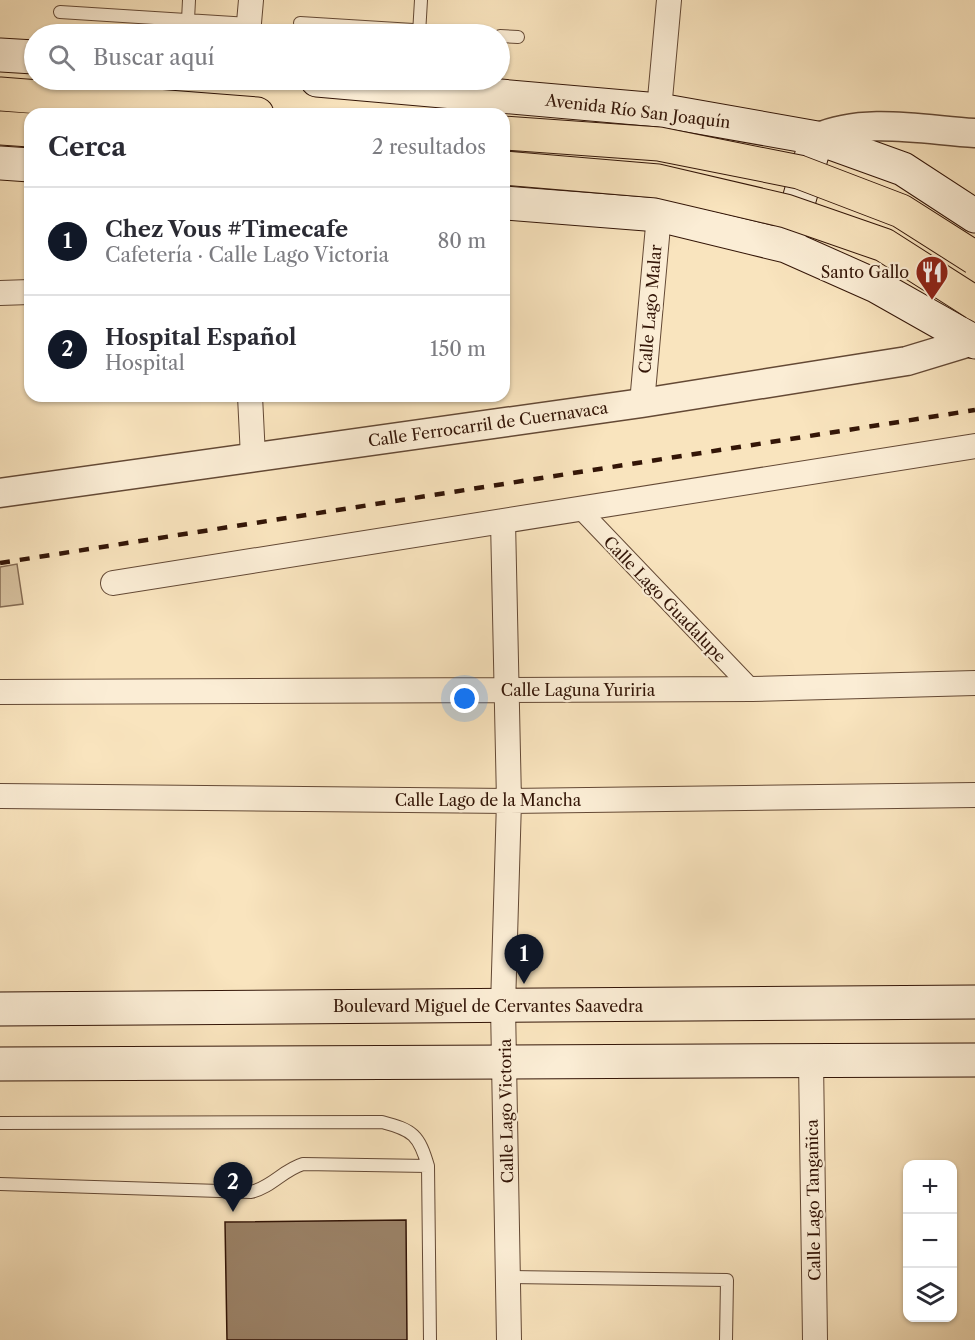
<!DOCTYPE html>
<html lang="es">
<head>
<meta charset="utf-8">
<style>
  body { margin:0; font-family:"Libre Caslon Text",serif; background:#f2f2f3; color:#2b2b33 }
  .controls { position:absolute; right:18px; bottom:18px; display:grid; overflow:hidden; border-radius:12px; box-shadow:0 2px 4px #0004 }
  .controls button { width:54px; height:54px; display:grid; place-items:center; padding:0; border:0; border-bottom:2px solid #e1e1e2; background:#fff; color:#2b2b33; font:30px sans-serif }
  .you { position:absolute; left:465px; top:699px; width:21px; height:21px; margin:-15px; border:4px solid #fff; border-radius:50%; background:#1a73e8; box-shadow:0 0 0 9px #1a73e833 }
  .badge { display:grid; place-items:center; width:39px; height:39px; border-radius:50%; background:#111827; color:#fff; font-size:20px; font-weight:700 }
  .pin { position:absolute; translate:-50% -50px; filter:drop-shadow(0 2px 3px #0008) }
  .pin::after { content:''; position:absolute; top:32px; width:21px; height:18px; background:inherit; clip-path:polygon(0 0,100% 0,50% 100%) }
  .list { margin:0; padding:0; list-style:none }
  h2 { display:flex; justify-content:space-between; align-items:center; height:78px; margin:0; padding:0 24px; font-size:26px }
  h2 small { font-size:20px; font-weight:400; color:#7c7c81 }
  .list li { display:grid; grid-template-columns:39px 1fr auto; gap:18px; align-items:center; box-sizing:border-box; height:108px; padding:0 24px; border-top:2px solid #e1e1e2 }
  .list b { display:block; font-size:22px; white-space:nowrap }
  .list p { margin:0; font-size:20px; white-space:nowrap; color:#7c7c81 }
  .list em { font-size:20px; font-style:normal; color:#7c7c81 }
  .icon { flex:none; width:33px; height:33px; fill:none; stroke:currentColor; stroke-width:2; stroke-linecap:round; stroke-linejoin:round }
  .map { position:relative; flex:none; width:975px; height:1340px; overflow:hidden }
  .search { position:absolute; background:#fff; box-shadow:0 2px 4px #0004; left:24px; top:24px; width:486px; height:66px; display:flex; align-items:center; gap:15px; box-sizing:border-box; padding:0 21px; border-radius:33px; color:#7c7c81; font-size:22px }
  .panel { position:absolute; background:#fff; box-shadow:0 2px 4px #0004; left:24px; top:108px; width:486px; height:294px; border-radius:18px }
  .map>svg:first-child { display:block }
</style>
</head>
<body>
<div class="map">
<svg width="975" height="1340" viewBox="0 0 975 1340">
  <rect width="100%" height="100%" fill="#f9e4be"/>
  <filter id="stains"><feTurbulence type="fractalNoise" baseFrequency=".00333" numOctaves="4"/><feColorMatrix values="0 0 0 0 .2 0 0 0 0 .09 0 0 0 0 .02 0 0 0 .5 -.17"/></filter>
  <radialGradient id="worn" r=".72"><stop offset=".6" stop-color="#630" stop-opacity="0"/><stop offset="1" stop-color="#630" stop-opacity=".3"/></radialGradient>
  <path fill="#d7c19f" stroke="#856b53" stroke-width="1.5" d="M17 564 23 604 0 607V567Z"/>
  <path fill="#9a8166" stroke="#331507" stroke-width="1.5" d="M406 1220 407 1340H227L225 1222Z"/>
  <g fill="none" stroke-linecap="round" stroke-linejoin="round">
    <g stroke="#644935" stroke-width="14">
      <path id="service" d="M60 12 249 24
        M188 20 189 0
        M300 23 478 34
        M419 34 421 0
        M500 36 518 37
        M0 1123 382 1122C413 1130 419 1135 428 1166L430 1340
        M0 1184 251 1192C272 1187 283 1170 303 1164L428 1166
        M510 1277 727 1280 726 1340"/>
    </g>
    <g stroke="#644935" stroke-width="20">
      <path id="pedestrian" d="M579 508 752 689"/>
    </g>
    <g stroke="#644935" stroke-width="26">
      <path id="minor" d="M248 34 251 0
        M659 110 669 0
        M0 293 30 292
        M250 396 253 457
        M642 403 659 215
        M503 521 509 801 503 1006 509 1340
        M113 583 975 446
        M0 692 752 689 975 683
        M0 796 509 801 975 795
        M811 1061 815 1340"/>
    </g>
    <g stroke="#644935" stroke-width="31">
      <path id="tertiary" d="M817 138C864 117 924 130 975 133
        M0 493 642 403 907 361 973 341 975 338"/>
    </g>
    <g stroke="#331507" stroke-width="35">
      <path id="secondary" d="M0 55 34 57
        M317 80 659 110 817 138 903 169 975 216
        M0 163 30 165
        M504 203 659 215 786 246 876 286 975 342
        M787 242 814 147
        M0 1009 975 1002
        M0 1064 975 1060"/>
    </g>
    <g stroke="#331507" stroke-width="35">
      <path id="motorway" d="M0 94 257 114
        M0 128 30 130"/>
    </g>
    <use href="#service" stroke="#fbedd5" stroke-width="12"/>
    <use href="#pedestrian" stroke="#fbedd5" stroke-width="18"/>
    <use href="#minor" stroke="#fbedd5" stroke-width="24"/>
    <use href="#tertiary" stroke="#fbedd5" stroke-width="28"/>
    <use href="#secondary" stroke="#fbedd5" stroke-width="33"/>
    <use href="#motorway" stroke="#f9e4be" stroke-width="33"/>
    <path stroke="#331507" stroke-width="4.5" stroke-dasharray="10 10" stroke-linecap="butt" d="M0 563 975 410"/>
    <g stroke="#331507" stroke-width="35" stroke-linecap="butt">
      <path id="motorway-bridge" d="M504 133 659 144 799 172 901 211 975 258
        M504 168 658 181 786 211 884 245 975 303"/>
    </g>
    <use href="#motorway-bridge" stroke="#f9e4be" stroke-width="33"/>
  </g>
  <defs>
    <g id="restaurant-pin" transform="scale(1.725)"><path d="M0 17L-7.5 6A9.5 9.5 0 1 1 7.5 6Z" fill="#8f2418" stroke="#fbedd5"/><path d="M-5-6h1v4h1v-4h1v4h1v-4h1v5L-1.5 .5V6h-2V.5L-5-1ZM5-6V6H3V1.5H1.5Q1.5-4 5-6Z" fill="#fff"/></g>
  </defs>
  <g fill-rule="evenodd">
    <use href="#restaurant-pin" x="932" y="272"/>
  </g>
  <g text-anchor="middle" stroke-width="4.5" stroke-linejoin="round" paint-order="stroke">
    <g font-size="16" fill="#331507" stroke="#fbedd5">
      <text transform="translate(638 111) rotate(7)" y="6">Avenida Río San Joaquín</text>
      <text transform="translate(650 309) rotate(-85)" y="6">Calle Lago Malar</text>
      <text transform="translate(488 424) rotate(-8)" y="6">Calle Ferrocarril de Cuernavaca</text>
      <text transform="translate(665 599) rotate(46)" y="6">Calle Lago Guadalupe</text>
      <text x="578" y="696">Calle Laguna Yuriria</text>
      <text x="488" y="806">Calle Lago de la Mancha</text>
      <text x="488" y="1012">Boulevard Miguel de Cervantes Saavedra</text>
      <text transform="translate(506 1111) rotate(-91)" y="6">Calle Lago Victoria</text>
      <text transform="translate(813 1200) rotate(-91)" y="6">Calle Lago Tangañica</text>
    </g>
    <g font-size="16" fill="#331507" stroke="#fbedd5" text-anchor="end">
      <text x="909" y="278">Santo Gallo</text>
    </g>
  </g>
  <rect width="100%" height="100%" filter="url(#stains)"/>
  <rect width="100%" height="100%" fill="url(#worn)"/>
</svg>
<div class="controls">
<button>+</button>
<button>−</button>
<button><svg class="icon" aria-label="layers" viewBox="0 0 24 24"><path d="M12 4l9 5-9 5-9-5zM3 14l9 5 9-5"/></svg></button>
</div>
<div class="you"></div>
<div class="pin badge" style="left:524px;top:984px">1</div>
<div class="pin badge" style="left:233px;top:1212px">2</div>
<div class="search"><svg class="icon" aria-label="search" viewBox="0 0 24 24"><circle cx="10" cy="10" r="6"/><path d="M15 15l6 6"/></svg>Buscar aquí</div>
<section class="panel">
<h2>Cerca<small>2 resultados</small></h2>
<ul class="list">
<li><span class="badge">1</span><div><b>Chez Vous #Timecafe</b><p>Cafetería · Calle Lago Victoria</p></div><em>80 m</em></li>
<li><span class="badge">2</span><div><b>Hospital Español</b><p>Hospital</p></div><em>150 m</em></li>
</ul>
</section>
</div>
</body>
</html>
